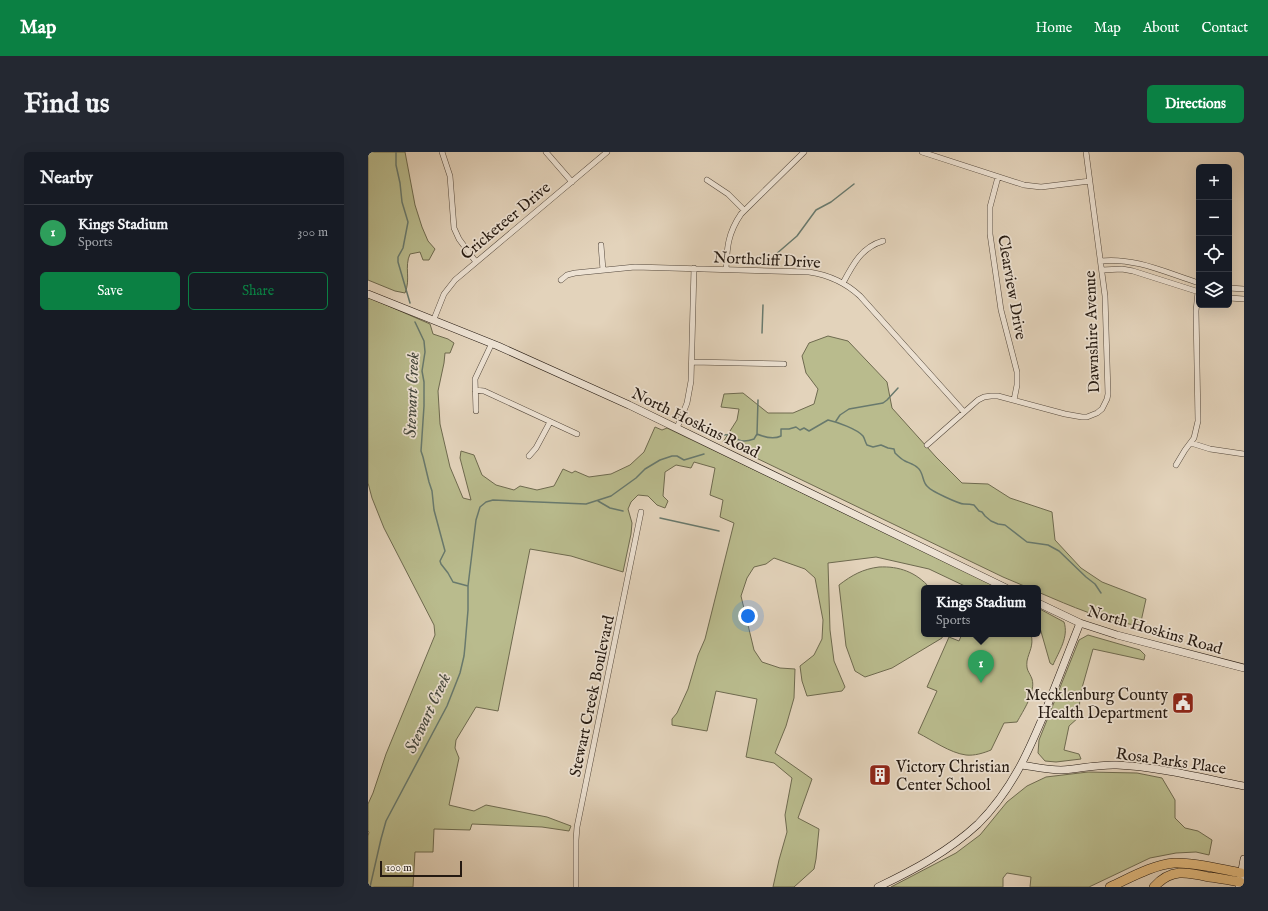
<!DOCTYPE html>
<html lang="en">
<head>
<meta charset="utf-8">
<style>
  body { margin:0; font-family:"IM FELL English",serif; background:#242831; color:#f1f3f6 }
  .controls { position:absolute; right:12px; top:12px; display:grid; overflow:hidden; border-radius:6px; box-shadow:0 4px 16px #0002 }
  .controls button { width:36px; height:36px; display:grid; place-items:center; padding:0; border:0; border-bottom:1px solid #363941; background:#171b24; color:#f1f3f6; font:20px sans-serif }
  .scale { position:absolute; left:12px; bottom:10px; width:82px; box-sizing:border-box; padding-left:4px; border:2px solid #241911; border-top:0; font-size:11px; line-height:14px; white-space:nowrap; color:#241911; -webkit-text-stroke:3px #ede2d3; paint-order:stroke }
  .you { position:absolute; left:380px; top:464px; width:14px; height:14px; margin:-10px; border:3px solid #fff; border-radius:50%; background:#1a73e8; box-shadow:0 0 0 6px #1a73e833 }
  .badge { display:grid; place-items:center; width:26px; height:26px; border-radius:50%; background:#0b8043; color:#fff; font-size:13px; font-weight:700 }
  .pin { position:absolute; translate:-50% -33px; filter:drop-shadow(0 1px 2px #0008) }
  .pin::after { content:''; position:absolute; top:21px; width:14px; height:12px; background:inherit; clip-path:polygon(0 0,100% 0,50% 100%) }
  .popup { position:absolute; left:553px; top:433px; width:120px; height:52px; box-sizing:border-box; display:grid; place-content:center; border-radius:6px; background:#171b24; filter:drop-shadow(0 1px 3px #0005); font-size:13px; white-space:nowrap; color:#9ea1a6 }
  .popup b { font-size:15px; color:#f1f3f6 }
  .popup::after { content:''; position:absolute; left:50%; top:100%; margin-left:-8px; border:8px solid transparent; border-top-color:#171b24 }
  .list { margin:0; padding:0; list-style:none }
  h2 { display:flex; justify-content:space-between; align-items:center; height:52px; margin:0; padding:0 16px; font-size:17px }
  h2 small { font-size:13px; font-weight:400; color:#9ea1a6 }
  .list li { display:grid; grid-template-columns:26px 1fr auto; gap:12px; align-items:center; box-sizing:border-box; height:56px; padding:0 16px; border-top:1px solid #363941 }
  .list b { display:block; font-size:15px; white-space:nowrap }
  .list p { margin:0; font-size:13px; white-space:nowrap; color:#9ea1a6 }
  .list em { font-size:13px; font-style:normal; color:#9ea1a6 }
  .actions { display:flex; gap:8px; padding:12px 16px }
  .actions a { flex:1; padding:9px 0; border:1px solid #0b8043; border-radius:6px; text-align:center; font-size:14px; color:#0b8043 }
  .actions .main { background:#0b8043; color:#fff }
  .icon { flex:none; width:22px; height:22px; fill:none; stroke:currentColor; stroke-width:2; stroke-linecap:round; stroke-linejoin:round }
  .map { position:relative; flex:none; width:876px; height:735px; overflow:hidden; border-radius:6px }
  header { display:flex; align-items:center; gap:24px; box-sizing:border-box; height:56px; padding:0 20px; background:#0b8043; color:#fff }
  header strong { font-size:19px }
  nav { display:flex; gap:22px; margin-inline-start:auto; font-size:14px }
  .intro { display:flex; align-items:center; justify-content:space-between; box-sizing:border-box; height:96px; padding:0 24px }
  h1 { margin:0; font-size:28px }
  .button { padding:10px 18px; border-radius:6px; background:#0b8043; color:#fff; font-size:14px; font-weight:700 }
  main { display:flex; gap:24px; padding:0 24px }
  aside { flex:1; background:#171b24; border-radius:6px; box-shadow:0 4px 16px #0002 }
  .map>svg:first-child { display:block }
</style>
</head>
<body>
<header>
<strong>Map</strong>
<nav><a>Home</a><a>Map</a><a>About</a><a>Contact</a></nav>
</header>
<div class="intro"><h1>Find us</h1><a class="button">Directions</a></div>
<main>
<aside>
<h2>Nearby<small></small></h2>
<ul class="list">
<li><span class="badge" style="background:#2e9e5b">1</span><div><b>Kings Stadium</b><p>Sports</p></div><em>300 m</em></li>
</ul>
<div class="actions"><a class="main">Save</a><a>Share</a></div>
</aside>
<div class="map">
<svg width="876" height="735" viewBox="0 0 876 735">
  <rect width="100%" height="100%" fill="#e3d3bb"/>
  <filter id="stains"><feTurbulence type="fractalNoise" baseFrequency=".005" numOctaves="4"/><feColorMatrix values="0 0 0 0 .2 0 0 0 0 .09 0 0 0 0 .02 0 0 0 .5 -.17"/></filter>
  <radialGradient id="worn" r=".72"><stop offset=".6" stop-color="#630" stop-opacity="0"/><stop offset="1" stop-color="#630" stop-opacity=".3"/></radialGradient>
  <path fill="#b9bb8d" stroke="#6e6a4f" d="M0 0H37L47 53 54 75 60 89 67 97 61 108H55L52 100 42 102C36 115 43 127 37 141L27 139 0 128Z
    M0 145 62 172 65 182 80 187 86 191 82 201H77L76 211 70 239 72 272 82 315 95 346 103 348 92 306 93 299 106 303 114 323 128 333 146 338 152 334 169 338 186 334 195 317 204 321 207 319 221 325 243 322 262 313 276 300 287 275 294 278 299 276 633 436H601L561 417 508 405 460 411 462 478 466 509 477 535 474 539 439 544 434 529 432 514 446 503 454 487 455 468 447 426 437 417 406 406 398 412 386 415 379 426 373 444 386 498 394 510 412 516 427 517 426 546 418 574 407 601 444 627 430 666 451 677 448 707 446 717 426 735H405L411 708 419 680 417 663 424 626 406 611 378 605 389 547 348 539 339 579 304 573V567L309 561 320 537 330 503 337 487 366 371 352 365 355 348 342 343 347 316 326 310 323 316 308 313 297 320 295 344 300 349 297 356 289 353 280 344 270 343 263 350 260 357 264 371 263 382 255 420 203 404 162 397 130 559 108 555 88 588 87 596 91 606 81 653 106 659 118 653 179 665 203 674 201 679 174 675 104 672 102 678 66 677 65 700H47L45 735H0V684L1 680 0 679V652L5 641 18 602 67 483 66 473 16 376 4 346 0 331Z
    M460 184 480 189 519 230 524 256 568 305 594 331 620 332 642 346 684 360 687 388 713 416 734 430 778 447 772 474C734 468 705 455 670 440V436H661L635 425 355 290 369 268 371 257 353 255 356 242 375 241 400 261H425L446 252 450 237 438 221 434 204 441 191Z
    M511 415C531 414 548 420 562 436H556V482H575L574 486 524 516 497 525 487 519 478 494 471 433C484 423 495 417 511 415Z
    M670 456 696 470C701 485 691 499 685 513L682 511 672 476 670 473Z
    M594 482H663C666 494 661 499 659 509 658 519 661 519 664 527 668 540 655 559 649 570L636 571 623 598C616 601 606 604 598 603 582 601 564 588 550 581L569 539 559 535 581 485 591 489Z
    M720 483 772 498 777 503 776 508 725 497 712 543 711 565 701 574 696 598 711 602 713 607 688 610 677 609 670 601 671 588 711 488Z
    M720 620 769 621 794 626 807 648V666L817 676 830 679 844 688 841 703 828 700 808 701 782 706 721 735H662L663 725 639 721 635 726V735H523L588 701 612 683 639 650 659 634 678 625Z"/>
  <g fill="none" stroke-linecap="round" stroke-linejoin="round">
    <path stroke="#68796d" stroke-width="1.5" d="M28 0V13L32 31 34 50 40 70 35 96 30 105V110L42 151
      M407 103 429 84 448 58 463 50 486 32
      M47 170 56 189 57 200 54 219 56 230V254L53 299 55 305 61 330 64 339 66 358 77 399 72 409 73 412 80 421 85 430 100 434
      M394 181 395 153
      M468 269 472 263 481 257 515 251 519 248 530 236
      M389 282C396 285 405 288 413 284V277H421L428 275 432 278 436 276 441 279 460 268C469 270 489 277 495 284 497 287 497 290 499 293L505 295 513 293 520 296 526 297 527 301C530 304 533 307 537 309 541 311 546 312 550 316 556 321 554 331 560 335 563 339 591 352 596 352 600 352 602 352 606 353L611 359 614 360 617 364 623 369 630 372 637 373 659 390 680 393 691 399 718 425 727 432 733 441
      M356 283C369 281 367 294 386 287L389 282 390 248
      M230 349 242 356 255 359
      M292 366 351 379
      M2 735 13 687 18 669 79 554 92 521 96 504 97 494 100 458V434L108 368 112 355 118 350 125 348 218 352 243 344 268 326 277 317 292 308 304 304H309L316 308 336 302"/>
    <g stroke="#54483c" stroke-width="6">
      <path id="street" d="M74 0 82 24 86 76 91 87 108 110
        M178 0 204 30
        M554 0 656 33 673 35 722 29
        M630 25 622 55V82L633 158 649 220V233L646 248
        M339 28 360 42 376 58
        M233 93 235 118
        M732 109C767 105 799 121 831 131
        M358 117C359 95 360 81 373 62L436 0
        M734 118 754 117 765 119 831 140
        M193 128 199 123 207 121 267 115 441 120C461 123 478 131 492 144L596 260
        M475 131C485 112 494 95 515 89
        M861 136 876 137
        M861 146 876 147
        M66 167 76 142 87 128 239 0
        M324 210 416 212
        M107 238 116 239 209 282
        M108 259 107 227 124 191
        M309 276 319 251 323 229 326 116
        M823 291 842 297 876 302
        M559 293 610 248 616 245 623 244H630L697 262 714 265H719L729 261 734 257 739 247 740 242 737 144 718 0
        M161 304 168 296 182 270
        M808 313 817 298 826 286 830 269 828 159 830 140
        M208 735V688L209 675 273 360"/>
    </g>
    <g stroke="#241911" stroke-width="8">
      <path id="secondary" d="M0 142 130 194 261 253 638 436
        M670 451 712 471 749 483 876 516
        M654 613C667 615 680 618 693 618 712 617 730 612 749 613 791 615 834 626 876 634
        M510 735C546 718 581 699 610 672 644 638 661 599 679 555 690 527 701 499 712 471
        M871 735 876 707"/>
    </g>
    <g stroke="#241911" stroke-width="10">
      <path id="highway" d="M742 735C762 726 784 713 806 711 827 710 852 717 873 721
        M786 735C803 716 819 720 841 725 851 726 861 728 872 730"/>
    </g>
    <use href="#street" stroke="#ede2d3" stroke-width="5"/>
    <use href="#secondary" stroke="#ede2d3" stroke-width="7"/>
    <use href="#highway" stroke="#e2ba7e" stroke-width="9"/>
  </g>
  <defs>
    <g id="civic-square" transform="scale(1.15)"><rect x="-9" y="-9" width="18" height="18" rx="4" fill="#8f2418" stroke="#ede2d3"/><path d="M-.6-6.5H3V-4.5H.6V-3L4-1V1h2V6H-6V1h2V-1L-.6-3ZM-1.2 2.5V6h2.4V2.5Z" fill="#fff"/></g>
    <g id="building-square" transform="scale(1.15)"><rect x="-9" y="-9" width="18" height="18" rx="4" fill="#8f2418" stroke="#ede2d3"/><path d="M-4-6H4V6H1V3H-1V6H-4ZM-2.5-4.3h1.7v1.8h-1.7ZM.8-4.3h1.7v1.8H.8ZM-2.5-1h1.7V.8h-1.7ZM.8-1h1.7V.8H.8Z" fill="#fff"/></g>
  </defs>
  <g fill-rule="evenodd">
    <use href="#civic-square" x="815" y="551"/>
    <use href="#building-square" x="512" y="623"/>
  </g>
  <g text-anchor="middle" stroke-width="3.5" stroke-linejoin="round" paint-order="stroke">
    <g font-size="16" fill="#241911" stroke="#ede2d3">
      <text transform="translate(137 68) rotate(-40)" y="6">Cricketeer Drive</text>
      <text transform="translate(399 107) rotate(3)" y="6">Northcliff Drive</text>
      <text transform="translate(645 135) rotate(80)" y="6">Clearview Drive</text>
      <text transform="translate(723 180) rotate(-92)" y="6">Dawnshire Avenue</text>
      <text transform="translate(328 270) rotate(26)" y="6">North Hoskins Road</text>
      <text transform="translate(787 477) rotate(16)" y="6">North Hoskins Road</text>
      <text transform="translate(223 544) rotate(-78)" y="6">Stewart Creek Boulevard</text>
      <text transform="translate(803 608) rotate(8)" y="6">Rosa Parks Place</text>
    </g>
    <g font-size="16" fill="#241911" stroke="#ede2d3" text-anchor="end">
      <text x="800" y="548">Mecklenburg County<tspan x="800" dy="18">Health Department</tspan></text>
      <text x="528" y="620" text-anchor="start">Victory Christian<tspan x="528" dy="18">Center School</tspan></text>
    </g>
    <g font-size="17" font-style="italic" fill="#46493f" stroke="#ede2d3">
      <text transform="translate(43 243) rotate(-88)" y="6">Stewart Creek</text>
      <text transform="translate(59 561) rotate(-65)" y="6">Stewart Creek</text>
    </g>
  </g>
  <rect width="100%" height="100%" filter="url(#stains)"/>
  <rect width="100%" height="100%" fill="url(#worn)"/>
</svg>
<div class="controls">
<button>+</button>
<button>−</button>
<button><svg class="icon" aria-label="locate" viewBox="0 0 24 24"><circle cx="12" cy="12" r="6"/><path d="M12 2v4M12 18v4M2 12h4M18 12h4"/></svg></button>
<button><svg class="icon" aria-label="layers" viewBox="0 0 24 24"><path d="M12 4l9 5-9 5-9-5zM3 14l9 5 9-5"/></svg></button>
</div>
<div class="scale">100 m</div>
<div class="you"></div>
<div class="pin badge" style="left:613px;top:531px;background:#2e9e5b">1</div>
<div class="popup"><b>Kings Stadium</b>Sports</div>
</div>
</main>
</body>
</html>
